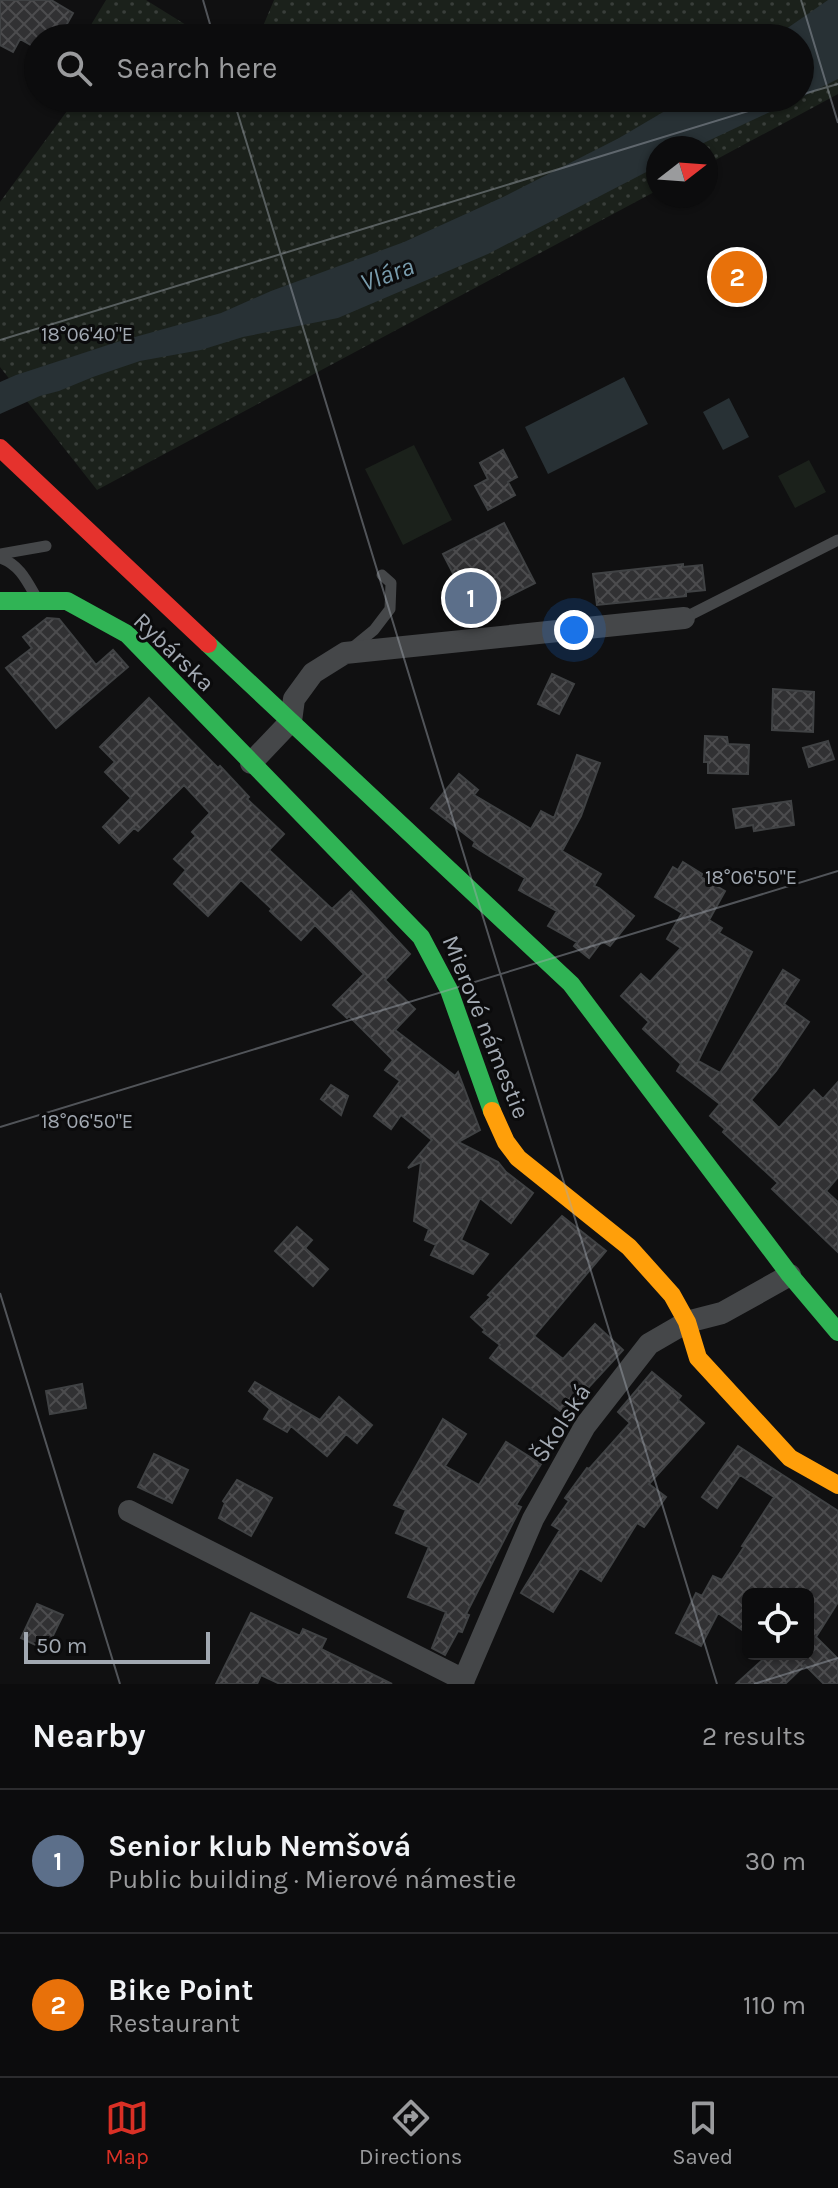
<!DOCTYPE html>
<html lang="en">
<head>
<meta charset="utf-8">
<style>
  body { margin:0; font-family:Karla,sans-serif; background:#151516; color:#f1f3f6 }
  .controls { position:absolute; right:24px; bottom:24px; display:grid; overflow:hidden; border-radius:12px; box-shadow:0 2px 6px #0004 }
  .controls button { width:72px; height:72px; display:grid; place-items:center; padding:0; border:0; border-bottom:2px solid #2c2c2e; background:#0c0c0d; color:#f1f3f6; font:40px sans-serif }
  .compass { position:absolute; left:646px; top:136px; width:72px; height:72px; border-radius:50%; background:#0c0c0d; box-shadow:0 2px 6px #0004; rotate:73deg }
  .scale { position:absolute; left:24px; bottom:20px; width:186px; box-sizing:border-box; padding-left:8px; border:4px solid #a2a9b2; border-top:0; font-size:22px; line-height:28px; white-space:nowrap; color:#a2a9b2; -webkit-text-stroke:6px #0b0b0c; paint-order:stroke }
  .you { position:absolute; left:574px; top:630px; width:28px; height:28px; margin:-20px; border:6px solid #fff; border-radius:50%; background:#1a73e8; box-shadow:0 0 0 12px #1a73e833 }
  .badge { display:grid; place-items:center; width:52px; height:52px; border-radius:50%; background:#d93025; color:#fff; font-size:26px; font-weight:700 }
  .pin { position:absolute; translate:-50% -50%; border:4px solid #fff; box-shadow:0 2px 8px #0006 }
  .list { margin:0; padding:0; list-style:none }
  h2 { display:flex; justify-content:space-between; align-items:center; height:104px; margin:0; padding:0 32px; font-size:34px }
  h2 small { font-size:26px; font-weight:400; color:#9a9b9d }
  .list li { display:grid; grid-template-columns:52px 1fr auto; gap:24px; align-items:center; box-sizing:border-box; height:144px; padding:0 32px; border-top:2px solid #2c2c2e }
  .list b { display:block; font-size:30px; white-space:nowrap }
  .list p { margin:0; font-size:26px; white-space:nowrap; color:#9a9b9d }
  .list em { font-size:26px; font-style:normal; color:#9a9b9d }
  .icon { flex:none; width:44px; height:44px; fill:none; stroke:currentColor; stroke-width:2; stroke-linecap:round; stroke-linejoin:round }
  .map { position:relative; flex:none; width:838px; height:1684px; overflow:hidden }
  .search { position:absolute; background:#0c0c0d; box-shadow:0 2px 6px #0004; left:24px; right:24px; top:24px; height:88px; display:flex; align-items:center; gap:20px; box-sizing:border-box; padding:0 28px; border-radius:44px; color:#9a9b9d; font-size:30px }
  .sheet { height:392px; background:#0c0c0d }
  nav { display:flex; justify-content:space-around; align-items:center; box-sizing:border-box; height:112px; border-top:2px solid #2c2c2e; background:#0c0c0d; font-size:22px; color:#9a9b9d }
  nav a { display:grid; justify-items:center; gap:4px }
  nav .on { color:#d93025 }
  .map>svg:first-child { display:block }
</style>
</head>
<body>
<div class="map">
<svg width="838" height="1684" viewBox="0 0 838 1684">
  <defs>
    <pattern id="grass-dots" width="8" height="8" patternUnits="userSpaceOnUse" patternTransform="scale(2)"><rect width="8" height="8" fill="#1b211b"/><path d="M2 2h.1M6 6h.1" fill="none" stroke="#393e3a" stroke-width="1.8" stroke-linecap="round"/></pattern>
    <pattern id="building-cross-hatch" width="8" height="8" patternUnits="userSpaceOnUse" patternTransform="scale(2)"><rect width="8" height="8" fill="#313133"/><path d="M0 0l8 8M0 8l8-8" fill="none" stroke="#4c4c4e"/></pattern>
  </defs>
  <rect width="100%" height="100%" fill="#101011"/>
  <path fill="url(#grass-dots)" d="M106 0H146L207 38H83Z
    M274 0H838V94L706 165V148H658V190L97 490 0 367V202L67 111 59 98H800V38H258Z"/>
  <path fill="#1b211b" d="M414 445 452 520 403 545 365 469Z
    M809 460 826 492 795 508 778 476Z"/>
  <path fill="#283135" d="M828 0H838V79L800 98V38H773Z
    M687 98H800L693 148H658V166L488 254 338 318 243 337 201 350 140 361 93 377 59 391 40 396 0 414V382L16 375 117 342 221 313 271 291 404 242 503 197 619 138Z
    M624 377 648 424 548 474 525 427Z
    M729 398 749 437 723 450 703 412Z"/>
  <path fill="url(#building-cross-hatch)" stroke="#404244" stroke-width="2" d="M0 0H51L73 13 59 38H38V49L20 39 13 52 0 45Z
    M503 450 517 477 508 482 515 495 488 510 475 486 488 479 480 463Z
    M504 523 535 583 474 614 443 554Z
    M683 564V567L702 565 705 590 686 592V596L597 605 593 574Z
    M47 618 59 619 96 665 113 650 128 667 56 728 6 668 32 648 23 637Z
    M552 674 574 684 559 714 538 704Z
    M773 689 814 692 813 732 772 730Z
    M149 698 218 768 220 766 249 797 247 799 284 834 269 850 332 909 351 891 410 954 385 980 415 1009 395 1030 455 1076 458 1072 480 1130 458 1142 498 1162 506 1172 533 1193 511 1223 480 1198 461 1240 488 1254 473 1274 431 1255 436 1245 425 1240 429 1229 414 1221 421 1162 408 1168 432 1140 401 1115 391 1129 374 1116 400 1081 385 1070 393 1060 349 1016 347 1018 333 1005 364 974 315 925 301 940 270 911 272 909 241 880 208 916 174 884 186 870 174 859 196 836 192 832 210 813 184 785 138 831 134 828 119 843 103 827 131 798 105 772 115 762 100 747Z
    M705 736 727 737 728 744 749 745 748 774 708 773V762H704Z
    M828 741 834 759 809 767 803 748Z
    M577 755 600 763 581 816 562 851 601 874 594 886 599 888 634 916 610 946 602 941 589 958 574 946 577 942 548 926 557 911 519 890 525 878 473 846 475 842 431 808 459 774 478 790 474 795 531 829 541 811 554 818Z
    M791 801 794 825 754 831 753 825 736 828 733 809Z
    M683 862 702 874 701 877 725 891 709 920 722 928 719 933 752 952 698 1061 720 1073 783 970 799 980 784 1004 809 1022 776 1071 751 1100 779 1128 814 1090 823 1099 838 1082V1177L826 1191 838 1202V1252L772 1189 778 1183 723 1132 725 1129 710 1116 720 1104 677 1071 681 1064 643 1029 649 1022 621 996 641 974 650 982 681 948 667 939 682 913 655 897 673 867 678 870Z
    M331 1085 348 1096 341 1115 321 1099Z
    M562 1216 606 1251 534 1336 563 1359 595 1324 623 1350 564 1414 490 1358 500 1345 483 1332 485 1330 471 1317 491 1297 488 1295Z
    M297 1227 312 1240 305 1248 328 1269 313 1286 275 1251Z
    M652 1372 681 1396 678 1400 704 1423 649 1484 666 1497 644 1527 637 1523 601 1581 580 1568 553 1612 521 1593 560 1530 552 1525 569 1501 565 1498 587 1468 589 1469 630 1423 618 1412Z
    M255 1382 320 1420 339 1397 372 1425 357 1443 346 1434 327 1456 291 1426 287 1432 264 1419 270 1409 249 1391Z
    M82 1384 86 1408 50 1414 46 1391Z
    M443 1419 466 1434 445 1466 479 1485 506 1442 541 1464 516 1505 521 1507 466 1614 469 1615 462 1632 458 1631 445 1655 432 1648 446 1612 408 1597 429 1547 396 1533 406 1510 394 1505Z
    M738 1446 838 1511V1602L816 1637 838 1659V1684H824L805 1665 785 1684H736L769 1654H808V1594H748V1634L718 1613 701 1646 676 1633 696 1593 702 1596 713 1576 722 1580 744 1547 742 1546 774 1497 740 1475 717 1508 702 1497Z
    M154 1454 188 1470 172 1503 138 1487Z
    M237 1480 272 1498 251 1536 219 1518 225 1503 223 1501Z
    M37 1604 63 1615 46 1650 21 1638Z
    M251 1613 300 1636 303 1629 326 1639 321 1649 392 1684H280L261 1675 257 1684H216Z"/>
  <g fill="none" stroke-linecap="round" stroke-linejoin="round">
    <path stroke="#454749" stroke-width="11" d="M0 554 46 546
      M0 558C19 564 27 581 36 597
      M684 618 838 540
      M352 648 374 630 390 609 391 583 382 575"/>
    <path stroke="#454749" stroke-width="22" d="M251 763 291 721 294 699 313 673 345 653 684 618
      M129 1511 464 1680
      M462 1684 533 1519 585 1426 649 1344 687 1322 722 1313 790 1275"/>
    <path stroke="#30b455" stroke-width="18" d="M0 601H67L127 634 421 937 449 990 492 1111
      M208 644 571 984 790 1275 838 1332"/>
    <path stroke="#ff9f0a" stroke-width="18" d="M492 1111 506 1142 518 1158 629 1247 672 1295 687 1322 698 1358 790 1458 838 1485"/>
    <path stroke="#e5322d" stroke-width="18" d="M0 448 208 644"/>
  </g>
  <path fill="none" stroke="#a2a9b2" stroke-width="2" stroke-opacity="0.45" d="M203 0 214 38M801 0 838 123M800 95 838 84M233 98 717 1684M0 340 791 98M0 1127 838 871M0 1293 120 1684M754 1684 838 1658"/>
  <g text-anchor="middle" stroke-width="6" stroke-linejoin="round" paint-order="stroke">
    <g font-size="24" fill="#a2a9b2" stroke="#0b0b0c">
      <text transform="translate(174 652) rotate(44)" y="8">Rybárska</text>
      <text transform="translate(486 1027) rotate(68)" y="8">Mierové námestie</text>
      <text transform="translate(561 1423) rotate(-57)" y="8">Školská</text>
    </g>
    <g font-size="26" font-style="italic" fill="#799cad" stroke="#0b0b0c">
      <text transform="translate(387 274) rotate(-20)" y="9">Vlára</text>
    </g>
  </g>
  <g font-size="20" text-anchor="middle" fill="#a2a9b2" stroke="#0b0b0c" stroke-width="6" stroke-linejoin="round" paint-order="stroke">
    <text x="87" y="341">18°06'40"E</text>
    <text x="751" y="884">18°06'50"E</text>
    <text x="87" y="1128">18°06'50"E</text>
  </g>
</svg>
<div class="controls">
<button><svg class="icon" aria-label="locate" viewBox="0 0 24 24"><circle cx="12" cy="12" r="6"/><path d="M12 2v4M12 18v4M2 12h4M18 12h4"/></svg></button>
</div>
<svg class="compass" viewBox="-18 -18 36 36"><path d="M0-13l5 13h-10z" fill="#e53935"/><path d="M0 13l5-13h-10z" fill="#9a9b9d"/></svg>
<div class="scale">50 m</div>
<div class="you"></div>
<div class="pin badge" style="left:471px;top:598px;background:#5c6f8a">1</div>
<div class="pin badge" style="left:737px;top:277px;background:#e8710a">2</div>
<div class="search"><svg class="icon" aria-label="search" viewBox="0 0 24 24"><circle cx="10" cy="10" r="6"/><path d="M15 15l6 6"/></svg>Search here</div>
</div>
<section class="sheet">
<h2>Nearby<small>2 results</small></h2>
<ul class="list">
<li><span class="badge" style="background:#5c6f8a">1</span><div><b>Senior klub Nemšová</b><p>Public building · Mierové námestie</p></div><em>30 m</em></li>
<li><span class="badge" style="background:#e8710a">2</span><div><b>Bike Point</b><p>Restaurant</p></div><em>110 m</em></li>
</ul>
</section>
<nav>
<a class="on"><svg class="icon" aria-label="map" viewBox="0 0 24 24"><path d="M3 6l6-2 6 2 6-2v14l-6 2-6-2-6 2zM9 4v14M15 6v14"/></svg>Map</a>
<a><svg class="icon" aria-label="directions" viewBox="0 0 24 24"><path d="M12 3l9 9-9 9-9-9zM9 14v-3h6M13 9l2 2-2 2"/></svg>Directions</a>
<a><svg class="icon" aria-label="saved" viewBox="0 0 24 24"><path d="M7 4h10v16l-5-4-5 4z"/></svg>Saved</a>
</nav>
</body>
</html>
